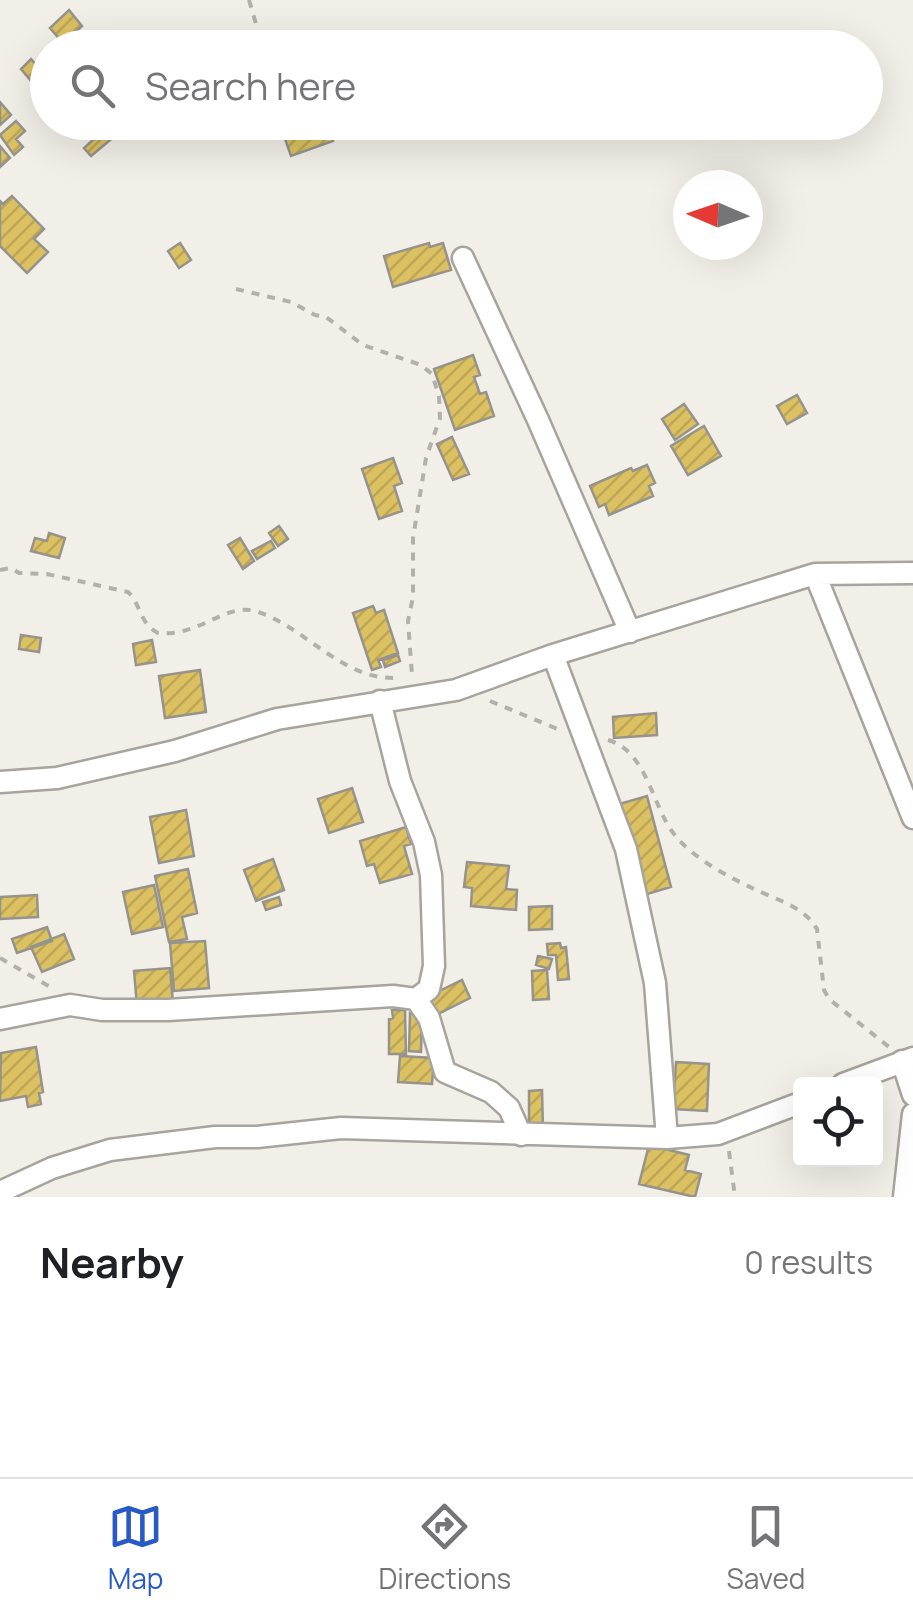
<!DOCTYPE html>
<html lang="en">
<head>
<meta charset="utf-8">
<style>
  body { margin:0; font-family:Manrope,sans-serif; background:#f6f6f6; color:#202124 }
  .controls { position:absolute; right:30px; bottom:30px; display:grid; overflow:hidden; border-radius:10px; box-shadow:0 10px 40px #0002 }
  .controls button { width:90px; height:90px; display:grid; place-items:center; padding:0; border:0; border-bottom:2px solid #e0e0e0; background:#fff; color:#202124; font:50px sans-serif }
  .compass { position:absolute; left:673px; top:170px; width:90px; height:90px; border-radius:50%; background:#fff; box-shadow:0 10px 40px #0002; rotate:272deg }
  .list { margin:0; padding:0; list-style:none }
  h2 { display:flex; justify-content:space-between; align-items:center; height:130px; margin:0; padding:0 40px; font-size:42px }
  h2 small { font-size:32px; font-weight:400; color:#757577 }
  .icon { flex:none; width:55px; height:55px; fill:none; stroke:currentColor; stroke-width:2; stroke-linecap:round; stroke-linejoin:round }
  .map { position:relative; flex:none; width:913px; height:1197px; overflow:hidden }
  .search { position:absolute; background:#fff; box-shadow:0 10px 40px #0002; left:30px; right:30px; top:30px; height:110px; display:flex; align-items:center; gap:25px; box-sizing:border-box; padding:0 35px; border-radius:55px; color:#757577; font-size:38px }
  .sheet { height:280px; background:#fff }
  nav { display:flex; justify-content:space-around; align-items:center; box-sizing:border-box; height:140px; border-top:2px solid #e0e0e0; background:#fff; font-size:28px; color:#757577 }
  nav a { display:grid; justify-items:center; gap:5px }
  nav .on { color:#2759c7 }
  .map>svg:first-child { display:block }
</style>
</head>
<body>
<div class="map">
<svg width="913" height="1197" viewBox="0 0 913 1197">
  <defs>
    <pattern id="building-hatch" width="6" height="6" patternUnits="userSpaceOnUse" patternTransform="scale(2.5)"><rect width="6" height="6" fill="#dbc161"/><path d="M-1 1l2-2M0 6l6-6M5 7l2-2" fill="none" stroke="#bda655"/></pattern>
  </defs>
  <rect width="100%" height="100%" fill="#f1efe7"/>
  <path fill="url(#building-hatch)" stroke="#95938c" stroke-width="2.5" d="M69 10 82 26 63 43 50 28Z
    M31 59 48 78 38 89 21 69Z
    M0 102 11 115 0 125Z
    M16 121 25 131 16 139 23 147 14 155 0 135Z
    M279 122H327L333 141 291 156Z
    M108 126 116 135 91 156 84 148Z
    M0 146 10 158 0 167Z
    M12 196 44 229 34 239 48 252 27 273 0 246V201L3 204Z
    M180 243 191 260 179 268 168 251Z
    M429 243 430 247 443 243 451 270 393 287 384 256Z
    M473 355 480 375 474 377 480 394 486 392 494 416 455 430 434 369Z
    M797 395 807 413 787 424 777 406Z
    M684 404 698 424 675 440 662 419Z
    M704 426 721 456 688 475 671 446Z
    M452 437 469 474 453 480 437 444Z
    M393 458 402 483 394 486 402 511 379 519 362 469Z
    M647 465 655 483 649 486 653 496 609 515 605 504 599 507 590 486 631 468 633 471Z
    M279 526 288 539 278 546 269 533Z
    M49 533 65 538 59 558 31 551 35 538 47 541Z
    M240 538 254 561 243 569 228 545Z
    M271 541 275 548 257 559 252 551Z
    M373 606 376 613 384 610 398 653 378 660 381 667 372 670 353 613Z
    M21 635 41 638 39 652 19 649Z
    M152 640 156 662 136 665 133 644Z
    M398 655 400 661 385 667 383 660Z
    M200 670 206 712 165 718 159 676Z
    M656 713 657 735 614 738 613 717Z
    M352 788 363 822 329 833 318 799Z
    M647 796 671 887 644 895 619 804Z
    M186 810 194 856 159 863 150 817Z
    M406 827 411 844 404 846 412 874 380 883 374 864 367 866 360 841Z
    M273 859 284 890 256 901 244 870Z
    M467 862 509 866 506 889 517 890 516 910 471 906 472 888 464 887Z
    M188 869 197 913 182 917 187 939 169 942 155 876Z
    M154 885 163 927 132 934 123 892Z
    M37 895 38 917 0 919V897Z
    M279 897 281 905 266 910 263 902Z
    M552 906V929L529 930V907Z
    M47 927 52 941 17 953 12 939Z
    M64 934 74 959 42 972 31 947Z
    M205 941 209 988 174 991 170 943Z
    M560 943 561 948 566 947 569 979 558 980 556 955H548L547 944Z
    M538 956 552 959 549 969 536 965Z
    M170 968 173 1003 137 1006 134 971Z
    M547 970 549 999 533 1000 532 971Z
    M462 980 470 998 432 1017 423 999Z
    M392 1010H405L406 1054H389V1019L393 1018Z
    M410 1013H422L421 1052 409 1051Z
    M36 1047 43 1092 39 1093 41 1104 28 1107 26 1096 0 1101 1 1053Z
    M400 1056 434 1058 432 1084 398 1082Z
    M676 1062 709 1064 707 1111 673 1109Z
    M542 1090 543 1129 529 1130V1091Z
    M649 1145 689 1155 685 1170 701 1174 695 1197 639 1184Z"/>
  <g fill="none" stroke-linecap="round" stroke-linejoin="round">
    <g stroke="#a6a49d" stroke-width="25">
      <path id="street" d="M463 258 538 420 630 632
        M815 574 913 818
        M553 655 626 849 655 983 667 1138
        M380 701 400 781 424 842 431 875 434 966 429 989 416 999
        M0 782 57 778 175 751 277 719 456 690 553 655 815 574 913 573
        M0 1019 70 1005 102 1010H168L393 996 416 999 429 1018 445 1072 491 1092 509 1108 521 1135
        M902 1061 913 1095
        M843 1084 913 1058
        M0 1192 52 1168 110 1150 215 1137H257L341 1128 667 1138 718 1134 800 1103
        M904 1197 913 1114"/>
    </g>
    <path stroke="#b2b0aa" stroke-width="4" stroke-dasharray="8 8" stroke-linecap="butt" d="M249 0 263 48
      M236 289 291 302 315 315 326 317 363 345 421 365 432 374 439 396 440 418 426 458 413 538V597L408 621 412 675
      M0 570 11 568 19 573 47 574 128 592C142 606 139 623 158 633 200 637 224 603 255 611 305 626 340 679 395 678
      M490 701 560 730
      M608 740C647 751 652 806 674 834 691 857 727 876 752 888 774 899 804 906 817 929L824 990 829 999 889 1047
      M0 958 52 988
      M729 1151 735 1197"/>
    <use href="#street" stroke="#fff" stroke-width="20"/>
  </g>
</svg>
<div class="controls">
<button><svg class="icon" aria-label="locate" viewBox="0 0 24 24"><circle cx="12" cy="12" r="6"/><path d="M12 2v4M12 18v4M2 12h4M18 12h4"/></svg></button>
</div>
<svg class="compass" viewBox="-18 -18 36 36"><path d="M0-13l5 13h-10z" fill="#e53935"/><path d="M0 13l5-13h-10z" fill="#757577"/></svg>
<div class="search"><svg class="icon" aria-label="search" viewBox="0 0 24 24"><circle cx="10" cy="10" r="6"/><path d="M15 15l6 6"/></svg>Search here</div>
</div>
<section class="sheet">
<h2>Nearby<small>0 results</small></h2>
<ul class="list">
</ul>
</section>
<nav>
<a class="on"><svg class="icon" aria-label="map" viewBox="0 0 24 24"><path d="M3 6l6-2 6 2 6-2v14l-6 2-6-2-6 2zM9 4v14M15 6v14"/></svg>Map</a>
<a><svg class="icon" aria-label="directions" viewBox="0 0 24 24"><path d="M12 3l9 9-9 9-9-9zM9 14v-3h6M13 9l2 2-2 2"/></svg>Directions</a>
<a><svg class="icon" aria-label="saved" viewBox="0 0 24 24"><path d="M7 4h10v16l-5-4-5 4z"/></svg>Saved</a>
</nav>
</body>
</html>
